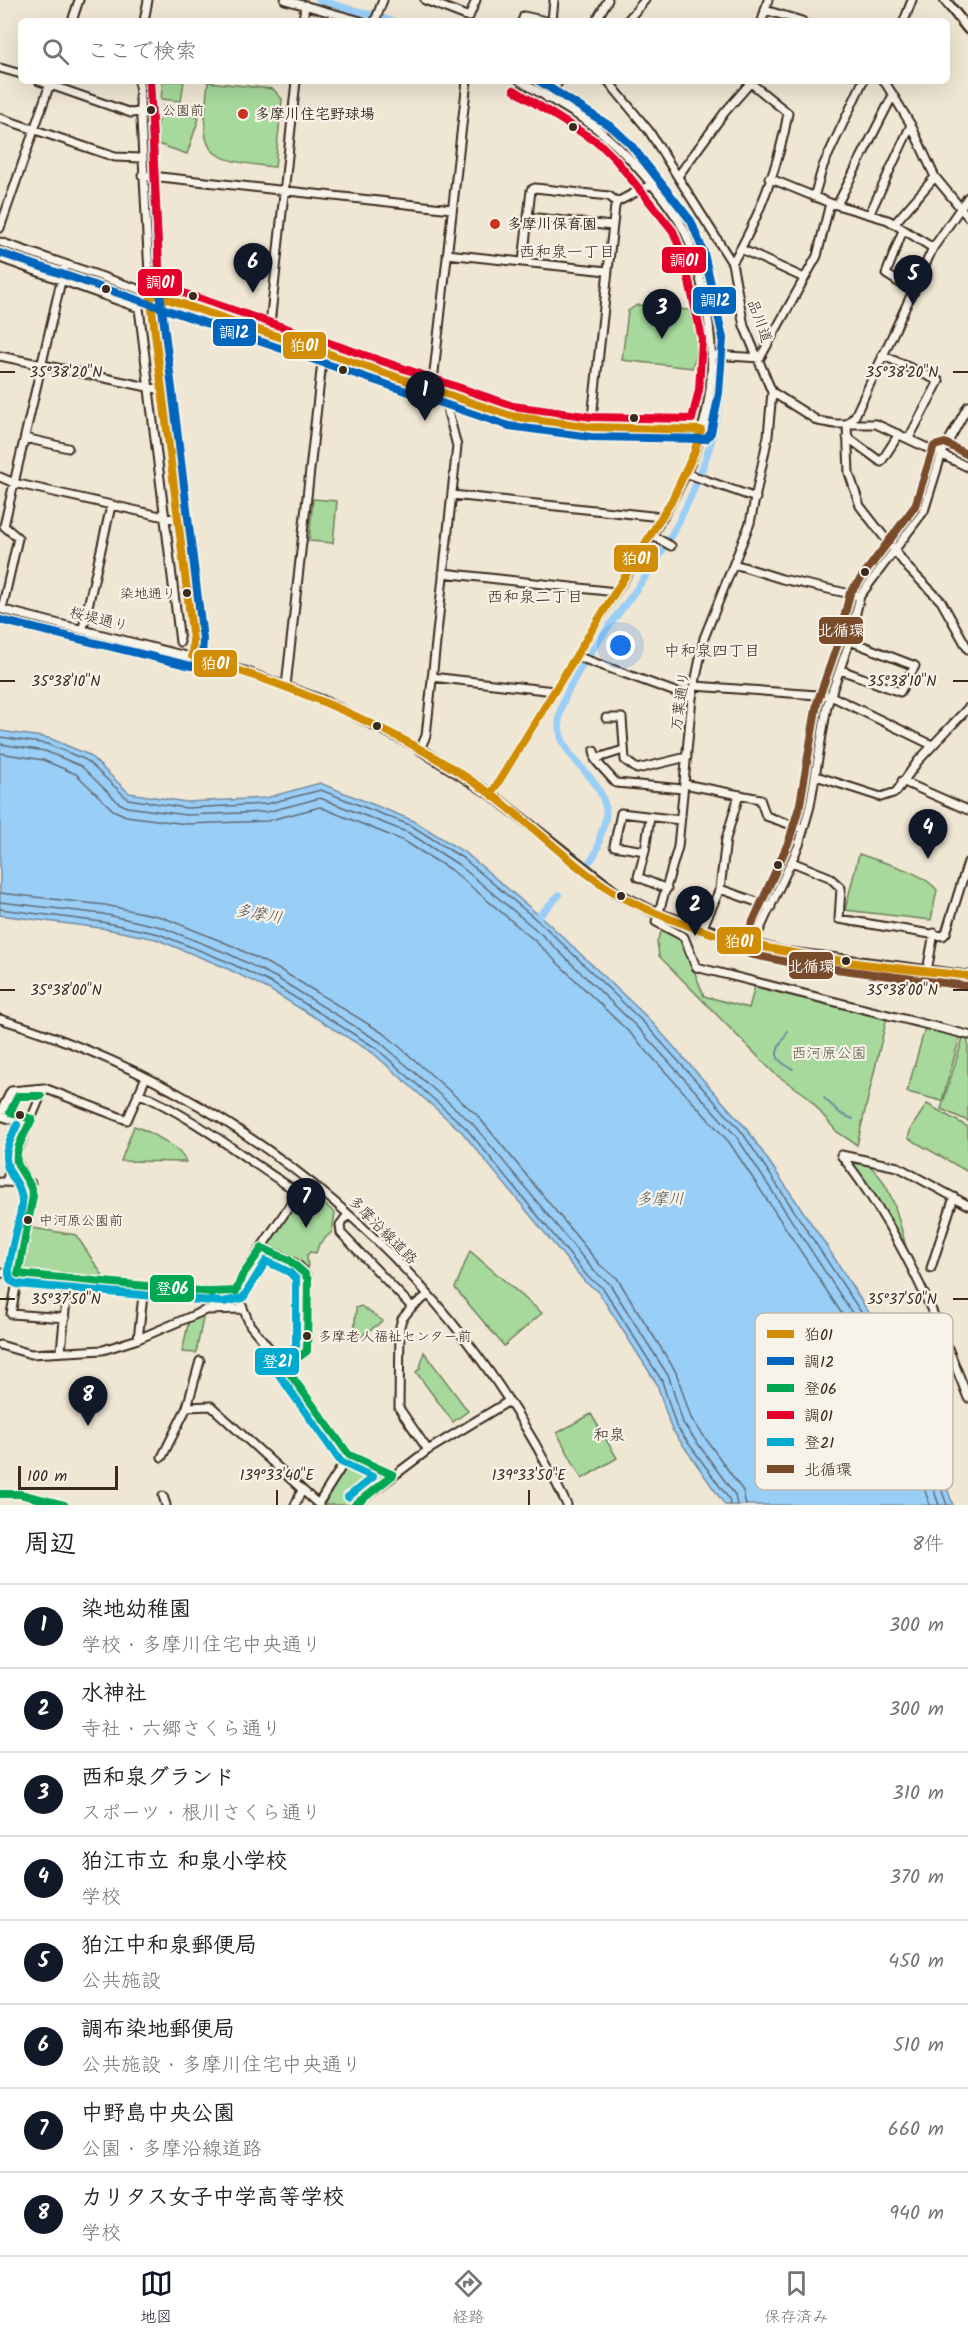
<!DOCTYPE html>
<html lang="ja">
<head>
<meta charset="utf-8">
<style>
  body { margin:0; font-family:Kalam,"Klee One",sans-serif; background:#f2f2f2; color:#202124 }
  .scale { position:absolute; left:18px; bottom:15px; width:100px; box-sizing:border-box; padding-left:6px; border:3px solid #3b2a1e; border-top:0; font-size:16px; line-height:21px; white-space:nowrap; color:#3b2a1e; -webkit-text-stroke:4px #f7f3e8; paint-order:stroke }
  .you { position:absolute; left:621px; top:646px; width:21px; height:21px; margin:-15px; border:4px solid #fff; border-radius:50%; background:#1a73e8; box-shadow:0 0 0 9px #1a73e833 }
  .badge { display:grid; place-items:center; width:39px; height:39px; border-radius:50%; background:#111827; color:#fff; font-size:20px; font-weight:700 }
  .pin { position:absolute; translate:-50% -50px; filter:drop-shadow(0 2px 3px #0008) }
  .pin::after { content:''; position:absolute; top:32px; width:21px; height:18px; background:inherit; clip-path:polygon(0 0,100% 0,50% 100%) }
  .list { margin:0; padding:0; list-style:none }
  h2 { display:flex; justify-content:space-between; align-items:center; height:78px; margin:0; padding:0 24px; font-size:26px }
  h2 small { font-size:20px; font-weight:400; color:#757577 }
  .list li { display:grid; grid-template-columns:39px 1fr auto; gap:18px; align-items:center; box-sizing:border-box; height:84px; padding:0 24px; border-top:2px solid #e0e0e0 }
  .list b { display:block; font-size:22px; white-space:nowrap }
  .list p { margin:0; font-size:20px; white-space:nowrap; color:#757577 }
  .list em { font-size:20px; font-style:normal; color:#757577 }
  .icon { flex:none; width:33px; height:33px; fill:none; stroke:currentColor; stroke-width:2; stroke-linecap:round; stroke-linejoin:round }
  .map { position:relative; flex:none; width:968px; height:1505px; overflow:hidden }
  .search { position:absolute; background:#fff; box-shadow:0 6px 24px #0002; left:18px; right:18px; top:18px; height:66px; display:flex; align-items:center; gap:15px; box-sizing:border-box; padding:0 21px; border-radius:9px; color:#757577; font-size:22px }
  .sheet { height:750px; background:#fff }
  nav { display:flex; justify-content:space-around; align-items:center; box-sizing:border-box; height:84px; border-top:2px solid #e0e0e0; background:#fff; font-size:16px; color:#757577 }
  nav a { display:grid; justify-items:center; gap:3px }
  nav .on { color:#111827 }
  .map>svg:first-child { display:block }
</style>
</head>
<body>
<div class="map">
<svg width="968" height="1505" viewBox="0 0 968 1505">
  <rect width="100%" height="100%" fill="#efe6d4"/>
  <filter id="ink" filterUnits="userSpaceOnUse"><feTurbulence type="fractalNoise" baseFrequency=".0167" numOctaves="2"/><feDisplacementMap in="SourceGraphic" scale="12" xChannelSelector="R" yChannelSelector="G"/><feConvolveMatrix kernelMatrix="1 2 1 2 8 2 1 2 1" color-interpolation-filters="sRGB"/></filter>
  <g filter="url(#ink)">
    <path fill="#a6d99b" stroke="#70825c" stroke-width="1.5" d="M163 81H184L181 101 161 99Z
      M208 82 273 89 282 99 275 167C201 159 200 155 208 82Z
      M164 106 199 118 187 154 152 142Z
      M637 305 697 311C701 333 699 347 692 368L622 360 628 311Z
      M313 499 337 501 333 543 309 541Z
      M859 854C882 863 921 870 937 890L931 920 845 910Z
      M662 930 678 935 682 940 704 996 749 1008 755 986 887 1017 857 1145 837 1132 806 1095 775 1074 659 956 657 941Z
      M925 1028 960 1037 942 1101 907 1092Z
      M963 1038 968 1040V1121L941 1109Z
      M927 1104 968 1127V1172L908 1138 911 1128Z
      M134 1126C149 1131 182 1148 186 1162L121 1161Z
      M848 1159C855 1161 865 1162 871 1167 893 1186 900 1224 907 1251L871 1189Z
      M305 1188 335 1213 332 1232 319 1244 316 1253 310 1252 307 1255 308 1270 297 1260 268 1245Z
      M32 1228 76 1235 105 1279 26 1271 24 1268Z
      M470 1251 542 1313 504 1346 455 1288Z
      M361 1306 383 1321 357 1339 354 1336 356 1308Z
      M204 1313 196 1353 182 1352 189 1320Z
      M424 1352 468 1411 453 1422 416 1372 420 1368Z
      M591 1414 617 1458 582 1479 557 1433Z
      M352 1460 380 1472 382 1478 350 1505H324L348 1461Z"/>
    <path fill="#99cef7" stroke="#738ca0" stroke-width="1.5" d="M0 731 49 738 89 755 129 793 186 802 266 798 320 783 414 821 467 854 548 923 649 1019 746 1128 826 1245 887 1341 927 1432 953 1505H725L671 1428 657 1384 598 1291 585 1282 462 1132 373 1053 270 990 224 967 156 939 101 928 0 915Z"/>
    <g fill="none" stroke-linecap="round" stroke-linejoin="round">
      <path stroke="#616c75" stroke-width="1.5" d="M0 737 47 744 86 760 128 799 186 808 266 804 321 790 412 826 464 859 545 927 644 1023 742 1132 882 1344 922 1434 947 1505
        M0 744 45 751 81 766 119 803 127 807 186 815 267 812 320 798 409 833 459 865 540 933 639 1029 736 1136 875 1348 915 1437 939 1505
        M0 753 43 760 76 774 113 810 126 816 186 824 267 821 320 807 404 841 454 872 534 940 632 1035 729 1142 867 1352 907 1441 930 1505
        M0 893 105 905 162 917 233 946 282 971 386 1035 477 1115 600 1265 617 1278 676 1372 691 1418 743 1491 746 1505
        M0 902 103 914 161 927 229 954 277 978 380 1042 472 1123 594 1271 609 1283 669 1377 683 1423 735 1495 737 1505
        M0 909 102 922 159 934 226 961 273 984 376 1048 466 1128 588 1277 603 1288 662 1381 676 1426 729 1499 730 1505"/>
      <path stroke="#738ca0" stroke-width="2" d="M788 1031C778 1049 767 1057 793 1069
        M824 1098 841 1114 853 1119"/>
      <path stroke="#99cef7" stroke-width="7" d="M319 0 392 21
        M537 81C645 144 717 217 722 349
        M590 861C597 854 598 847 600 837 602 829 607 818 606 810 600 765 537 754 567 693 587 652 619 614 646 576 686 518 725 433 723 360
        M539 916 559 895"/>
      <g stroke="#3b2a1e" stroke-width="11">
        <path id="minor" d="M285 0 361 21
          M425 0 469 17 476 0
          M765 10 802 21
          M72 21 79 0
          M144 21 148 0
          M303 21 305 5
          M375 21 383 0
          M522 21 524 16 546 21
          M552 21 554 0
          M596 21 608 0
          M627 21 645 0
          M762 21 768 0
          M904 21 912 0
          M0 68 21 74
          M39 81 131 113 139 112
          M139 81 150 293 193 640 192 656
          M608 81 649 131 732 263 744 326 772 392 818 421 835 424H876L968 467
          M893 95 911 125 935 177 895 223
          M547 98 559 81
          M0 118 115 157 141 158
          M142 175 452 209
          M678 176 725 112 752 81
          M935 177 968 217
          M769 178 830 203 888 220 933 248
          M814 197 823 166 863 81
          M968 197 933 248 855 416 847 424 849 473 860 506 909 569 941 601 968 649
          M837 205 893 95 884 81
          M870 213 911 125
          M528 217 612 226
          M0 228 51 81
          M903 230 886 274 914 292
          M0 242 511 416 591 427 701 430
          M741 249 804 278
          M447 254 607 271
          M0 258 139 308 180 642
          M523 262 531 190 535 188 609 196 617 202
          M732 263C758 222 780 161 788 113L752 84
          M269 334 296 81
          M713 355 760 358 817 256 830 203
          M882 355 939 381 909 438
          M0 356 162 390
          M432 390 467 81
          M772 392 768 436 750 523 704 638 692 698 678 847 656 922 684 937 696 967 968 1035
          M591 427 615 206 617 202 650 185
          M847 437 881 462 899 434
          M25 438 68 448
          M685 473 756 498
          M0 477 14 483 178 520
          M452 495 661 517
          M651 535 671 546
          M734 564 782 579 860 596
          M443 573 616 592
          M0 609 245 671 323 700 420 749 426 736 457 446 447 408 448 396
          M2 609 18 538 4 526 65 264
          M83 628 111 506
          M576 656 692 698
          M841 670 900 692 915 666 850 641
          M432 677 554 691
          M286 686 323 353
          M695 686 831 696 932 745
          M606 718H622L625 760 637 769 687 757
          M594 751 597 762 616 783 683 789
          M595 759 623 750
          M816 776 881 797 896 792 918 761 968 708
          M902 781 968 810
          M684 784 760 799 766 816 803 829
          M491 794C529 734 565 673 603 613 632 565 676 504 695 452 716 393 716 344 701 283 696 264 692 245 683 228 668 201 631 158 608 138 582 115 549 99 520 81
          M645 851 650 817
          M792 862 829 877 841 888 839 919 943 936 946 933 968 862
          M667 889 638 877 645 851 614 846 621 813 680 820
          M720 889 771 907
          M702 929 720 889 726 839 739 795
          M753 944 799 845 810 806 827 706 848 646 860 596 924 511 942 453 968 406
          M927 971 934 933
          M0 1019C247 1093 457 1272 567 1505
          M44 1088 16 1155C16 1168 30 1177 33 1196L11 1314 65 1318
          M138 1093C197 1118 244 1159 298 1192
          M0 1113 11 1091 44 1088 127 1120 146 1077
          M0 1116 29 1125
          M841 1155C898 1227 935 1313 968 1398
          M841 1155 898 1167 968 1205
          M307 1180 242 1276 236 1291 250 1325 285 1367 349 1455 393 1475
          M6 1181 15 1157
          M0 1182 31 1183
          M348 1214 340 1225 341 1233 412 1307 402 1319 400 1326 399 1408 428 1450
          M262 1248C277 1254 304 1262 308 1280L307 1351 285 1367
          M931 1268 954 1197
          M0 1273 211 1292 236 1291
          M412 1307 428 1295
          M138 1339 144 1287
          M0 1345 31 1354 103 1350 138 1339 206 1310 243 1309
          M61 1351 68 1280
          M187 1407 211 1406 319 1505
          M162 1457 187 1407 200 1361
          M0 1494H20L64 1505
          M163 1496 166 1505
          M318 1504 349 1455
          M295 1505 302 1490
          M355 1505 428 1450 509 1401"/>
      </g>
      <g stroke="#3b2a1e" stroke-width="13">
        <path id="major" d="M945 0 968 29
          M420 749 491 794 616 893 658 914 745 942 784 952 968 976"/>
      </g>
      <use href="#minor" stroke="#f7f3e8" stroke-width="7"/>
      <use href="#major" stroke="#f7f3e8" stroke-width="8"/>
      <g stroke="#f7f3e8" stroke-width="12">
        <path id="bus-1" d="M491 794 672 500 694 453 701 430 591 427 511 416 150 293 193 640 192 656C297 687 398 728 488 792 537 827 578 875 632 902 736 954 855 963 968 976"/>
      </g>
      <g stroke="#f7f3e8" stroke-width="12">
        <path id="bus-2" d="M0 253 509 426 591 437 706 439 711 433 719 393 723 338 704 253 691 221 631 145 613 128 539 81
          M0 620 191 666 197 665 202 659 203 639 160 292 150 81"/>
      </g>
      <g stroke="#f7f3e8" stroke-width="12">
        <path id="bus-3" d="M32 1119 10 1112 18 1096H41
          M262 1248 289 1260 305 1274 308 1280 307 1351 285 1367
          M18 1274 211 1292 236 1291
          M18 1274 33 1196C31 1182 24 1177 18 1165 12 1152 26 1132 32 1119
          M236 1291 242 1276 262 1248
          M285 1367 349 1455 393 1475
          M0 1494H20L64 1505
          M355 1505 393 1475"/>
      </g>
      <g stroke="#f7f3e8" stroke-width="12">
        <path id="bus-4" d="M150 81 160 285 513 406 592 417 692 419 699 390 702 339 684 259 673 231 615 159 600 144 514 90"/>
      </g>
      <g stroke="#f7f3e8" stroke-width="12">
        <path id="bus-5" d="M17 1125C13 1134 6 1146 6 1156 5 1175 23 1182 22 1204 21 1221 3 1269 11 1281L17 1284 223 1302 243 1298 266 1261 289 1272 296 1279V1346L277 1360 275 1369 341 1462 373 1477 348 1497"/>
      </g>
      <g stroke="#f7f3e8" stroke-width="12">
        <path id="bus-6" d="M967 986 797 964 749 954 743 944 789 841 800 804 817 703 838 643 850 593 915 506 934 446 945 443 968 455"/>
      </g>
      <use href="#bus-1" stroke="#d18d06" stroke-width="8"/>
      <use href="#bus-2" stroke="#0065bd" stroke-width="8"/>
      <use href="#bus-3" stroke="#00a651" stroke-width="8"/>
      <use href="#bus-4" stroke="#e4002b" stroke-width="8"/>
      <use href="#bus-5" stroke="#00a9ce" stroke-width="8"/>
      <use href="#bus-6" stroke="#7a4b2a" stroke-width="8"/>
    </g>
  </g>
  <path fill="none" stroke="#3b2a1e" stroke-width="2" d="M0 372H15M953 372H968M0 681H15M953 681H968M0 990H15M953 990H968M0 1299H15M953 1299H968M277 1490V1505M529 1490V1505"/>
  <g fill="#3b2a1e" stroke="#f7f3e8" stroke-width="2">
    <circle cx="151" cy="110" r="5"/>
    <circle cx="573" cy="127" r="5"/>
    <circle cx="106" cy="289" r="5"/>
    <circle cx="193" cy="296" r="5"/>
    <circle cx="343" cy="370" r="5"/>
    <circle cx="634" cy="418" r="5"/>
    <circle cx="865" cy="572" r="5"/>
    <circle cx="187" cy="593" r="5"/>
    <circle cx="377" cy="726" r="5"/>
    <circle cx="778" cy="865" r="5"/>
    <circle cx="621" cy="896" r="5"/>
    <circle cx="846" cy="961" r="5"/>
    <circle cx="20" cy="1115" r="5"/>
    <circle cx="28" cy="1220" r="5"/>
    <circle cx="307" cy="1336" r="5"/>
  </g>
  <g fill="#c8321e" stroke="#f7f3e8" stroke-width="2">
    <circle cx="243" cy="114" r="6"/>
    <circle cx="495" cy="224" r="6"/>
  </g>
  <g text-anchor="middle" stroke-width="4.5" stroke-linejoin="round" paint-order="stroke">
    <g font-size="14" fill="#3b2a1e" stroke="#f7f3e8" text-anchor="start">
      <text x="162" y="115">公園前</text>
      <text x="176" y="598" text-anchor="end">染地通り</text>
      <text x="39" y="1225">中河原公園前</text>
      <text x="318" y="1341">多摩老人福祉センター前</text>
    </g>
    <g font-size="15" font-weight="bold" fill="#3b2a1e" stroke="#f7f3e8" text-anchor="start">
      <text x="255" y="119">多摩川住宅野球場</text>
      <text x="507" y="229">多摩川保育園</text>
    </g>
    <g font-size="15" fill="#3b2a1e" stroke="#f7f3e8">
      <text transform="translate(760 321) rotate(70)" y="5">品川道</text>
      <text transform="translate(99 619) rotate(14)" y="5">桜堤通り</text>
      <text transform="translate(680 701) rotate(-82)" y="5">万葉通り</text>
      <text transform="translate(383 1230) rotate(45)" y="5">多摩沿線道路</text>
    </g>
    <g font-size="15" fill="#56563d" stroke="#f7f3e8">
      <text x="829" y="1058">西河原公園</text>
    </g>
    <g font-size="16" fill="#3b2a1e" stroke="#f7f3e8">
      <text x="567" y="257">西和泉一丁目</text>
      <text x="535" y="602">西和泉二丁目</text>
      <text x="712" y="656">中和泉四丁目</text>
      <text x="609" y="1440">和泉</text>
    </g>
    <g font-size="16" font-style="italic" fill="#525354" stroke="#f7f3e8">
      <text transform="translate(259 913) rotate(10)" y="6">多摩川</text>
      <text x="660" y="1204">多摩川</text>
    </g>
  </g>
  <rect x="755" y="1313" width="198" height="177" rx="9" fill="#f7f3e8" stroke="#bfb7ab" stroke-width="1.5"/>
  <rect x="767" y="1330" width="27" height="8" fill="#d18d06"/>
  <rect x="767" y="1357" width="27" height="8" fill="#0065bd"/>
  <rect x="767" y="1384" width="27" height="8" fill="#00a651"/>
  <rect x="767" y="1411" width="27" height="8" fill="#e4002b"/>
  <rect x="767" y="1438" width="27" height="8" fill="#00a9ce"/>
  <rect x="767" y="1465" width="27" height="8" fill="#7a4b2a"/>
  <g font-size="16" fill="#3b2a1e">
    <text x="804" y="1340">狛01</text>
    <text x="804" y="1367">調12</text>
    <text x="804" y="1394">登06</text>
    <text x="804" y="1421">調01</text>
    <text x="804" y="1448">登21</text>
    <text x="804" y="1475">北循環</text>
  </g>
  <g font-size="15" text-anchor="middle" fill="#3b2a1e" stroke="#f7f3e8" stroke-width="4.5" stroke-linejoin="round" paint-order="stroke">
    <text x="66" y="377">35°38'20"N</text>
    <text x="902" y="377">35°38'20"N</text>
    <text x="66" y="686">35°38'10"N</text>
    <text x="902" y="686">35°38'10"N</text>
    <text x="66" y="995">35°38'00"N</text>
    <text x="902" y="995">35°38'00"N</text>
    <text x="66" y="1304">35°37'50"N</text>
    <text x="902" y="1304">35°37'50"N</text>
    <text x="277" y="1480">139°33'40"E</text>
    <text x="529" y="1480">139°33'50"E</text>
  </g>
  <g stroke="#f7f3e8" stroke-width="2">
    <rect x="661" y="246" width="46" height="28" rx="6" fill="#e4002b"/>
    <rect x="137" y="268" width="46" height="29" rx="6" fill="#e4002b"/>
    <rect x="692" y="286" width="45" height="29" rx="6" fill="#0065bd"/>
    <rect x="212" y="318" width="45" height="29" rx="6" fill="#0065bd"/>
    <rect x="282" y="331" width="45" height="29" rx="6" fill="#d18d06"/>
    <rect x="613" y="544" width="46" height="29" rx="6" fill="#d18d06"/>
    <rect x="818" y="616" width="46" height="29" rx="6" fill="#7a4b2a"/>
    <rect x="193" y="649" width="45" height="29" rx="6" fill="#d18d06"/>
    <rect x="716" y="926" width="46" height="29" rx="6" fill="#d18d06"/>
    <rect x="788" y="951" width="46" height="29" rx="6" fill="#7a4b2a"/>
    <rect x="149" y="1274" width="46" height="29" rx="6" fill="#00a651"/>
    <rect x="254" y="1347" width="46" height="29" rx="6" fill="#00a9ce"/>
  </g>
  <g font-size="16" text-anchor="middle" font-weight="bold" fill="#fff">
    <text x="684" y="266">調01</text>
    <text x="160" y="288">調01</text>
    <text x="715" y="306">調12</text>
    <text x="234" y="338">調12</text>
    <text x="304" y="351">狛01</text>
    <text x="636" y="564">狛01</text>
    <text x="841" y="636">北循環</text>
    <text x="215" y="669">狛01</text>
    <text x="739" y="947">狛01</text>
    <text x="811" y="972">北循環</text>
    <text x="172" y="1294">登06</text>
    <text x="277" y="1367">登21</text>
  </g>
</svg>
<div class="scale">100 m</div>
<div class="you"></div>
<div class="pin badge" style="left:425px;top:421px">1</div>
<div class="pin badge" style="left:695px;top:936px">2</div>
<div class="pin badge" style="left:662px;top:339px">3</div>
<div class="pin badge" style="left:928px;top:859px">4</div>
<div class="pin badge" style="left:913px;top:305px">5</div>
<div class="pin badge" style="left:253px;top:293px">6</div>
<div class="pin badge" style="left:306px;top:1228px">7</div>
<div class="pin badge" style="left:88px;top:1426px">8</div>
<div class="search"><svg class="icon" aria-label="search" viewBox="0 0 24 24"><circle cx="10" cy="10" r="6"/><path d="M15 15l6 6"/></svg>ここで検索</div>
</div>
<section class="sheet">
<h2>周辺<small>8件</small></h2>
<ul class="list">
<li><span class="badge">1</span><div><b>染地幼稚園</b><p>学校 · 多摩川住宅中央通り</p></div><em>300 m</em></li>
<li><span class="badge">2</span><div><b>水神社</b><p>寺社 · 六郷さくら通り</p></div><em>300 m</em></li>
<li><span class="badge">3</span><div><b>西和泉グランド</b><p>スポーツ · 根川さくら通り</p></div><em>310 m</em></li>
<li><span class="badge">4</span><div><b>狛江市立 和泉小学校</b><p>学校</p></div><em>370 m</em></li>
<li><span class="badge">5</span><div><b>狛江中和泉郵便局</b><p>公共施設</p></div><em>450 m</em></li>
<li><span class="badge">6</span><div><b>調布染地郵便局</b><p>公共施設 · 多摩川住宅中央通り</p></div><em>510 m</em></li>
<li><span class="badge">7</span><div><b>中野島中央公園</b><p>公園 · 多摩沿線道路</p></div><em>660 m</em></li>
<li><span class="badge">8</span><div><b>カリタス女子中学高等学校</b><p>学校</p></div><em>940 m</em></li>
</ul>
</section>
<nav>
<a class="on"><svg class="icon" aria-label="map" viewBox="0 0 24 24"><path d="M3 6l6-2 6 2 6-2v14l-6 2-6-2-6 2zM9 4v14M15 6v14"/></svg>地図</a>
<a><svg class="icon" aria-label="directions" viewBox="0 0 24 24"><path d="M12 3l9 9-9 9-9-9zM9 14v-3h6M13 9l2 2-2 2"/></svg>経路</a>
<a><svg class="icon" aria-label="saved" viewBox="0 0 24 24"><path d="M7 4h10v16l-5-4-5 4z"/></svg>保存済み</a>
</nav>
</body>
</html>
